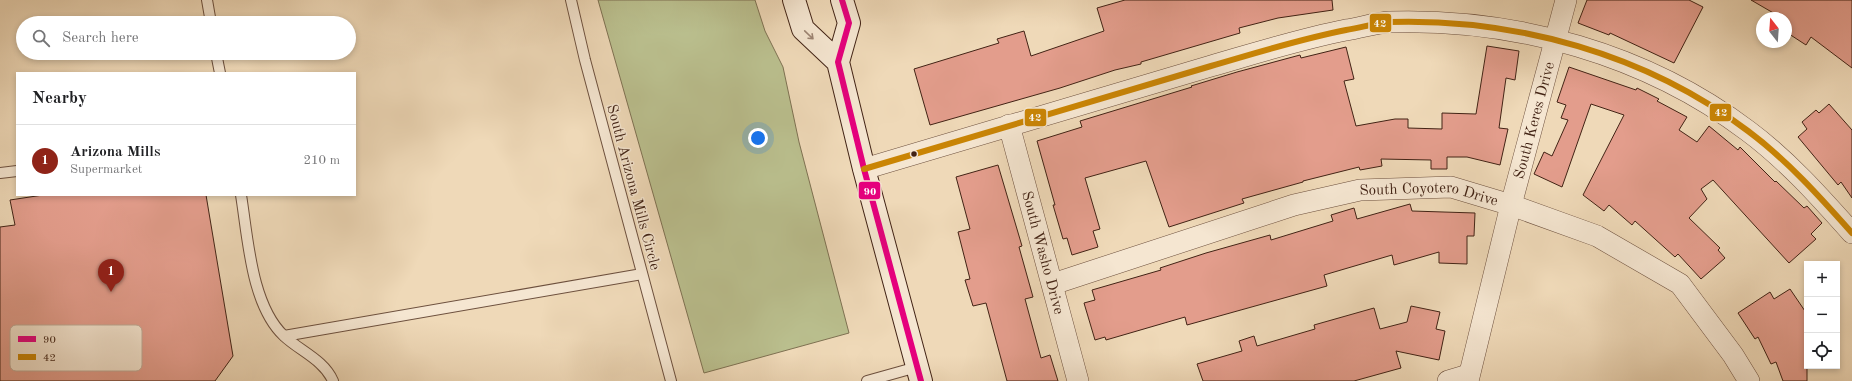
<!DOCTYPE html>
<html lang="en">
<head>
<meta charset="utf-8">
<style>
  body { margin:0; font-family:"Old Standard TT",serif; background:#f2f2f2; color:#202124 }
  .controls { position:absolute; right:12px; bottom:12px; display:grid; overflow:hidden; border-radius:0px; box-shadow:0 2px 6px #0003 }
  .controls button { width:36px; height:36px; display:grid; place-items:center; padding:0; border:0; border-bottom:1px solid #e0e0e0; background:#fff; color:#202124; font:20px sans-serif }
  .compass { position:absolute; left:1756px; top:12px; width:36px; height:36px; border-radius:50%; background:#fff; box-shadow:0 2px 6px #0003; rotate:343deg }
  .you { position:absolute; left:758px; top:138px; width:14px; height:14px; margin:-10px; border:3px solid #fff; border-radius:50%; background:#1a73e8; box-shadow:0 0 0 6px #1a73e833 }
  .badge { display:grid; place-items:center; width:26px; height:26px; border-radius:50%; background:#8f2418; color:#fff; font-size:13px; font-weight:700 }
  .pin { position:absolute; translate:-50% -33px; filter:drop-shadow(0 1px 2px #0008) }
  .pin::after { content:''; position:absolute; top:21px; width:14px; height:12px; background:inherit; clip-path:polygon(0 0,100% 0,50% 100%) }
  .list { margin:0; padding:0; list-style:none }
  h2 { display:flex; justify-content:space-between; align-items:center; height:52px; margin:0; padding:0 16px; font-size:17px }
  h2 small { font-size:13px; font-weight:400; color:#757577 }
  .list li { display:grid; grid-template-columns:26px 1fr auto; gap:12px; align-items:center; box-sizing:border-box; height:72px; padding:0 16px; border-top:1px solid #e0e0e0 }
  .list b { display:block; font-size:15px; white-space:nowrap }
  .list p { margin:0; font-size:13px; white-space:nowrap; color:#757577 }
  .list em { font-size:13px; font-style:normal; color:#757577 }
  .icon { flex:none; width:22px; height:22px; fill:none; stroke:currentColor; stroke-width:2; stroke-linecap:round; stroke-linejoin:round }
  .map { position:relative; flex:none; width:1852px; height:381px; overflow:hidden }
  .search { position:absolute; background:#fff; box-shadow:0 2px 6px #0003; left:16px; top:16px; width:340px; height:44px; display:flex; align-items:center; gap:10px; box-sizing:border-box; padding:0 14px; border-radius:22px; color:#757577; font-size:15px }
  .panel { position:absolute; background:#fff; box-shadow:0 2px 6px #0003; left:16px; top:72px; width:340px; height:124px; border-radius:0px }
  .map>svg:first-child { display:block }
</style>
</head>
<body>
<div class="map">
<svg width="1852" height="381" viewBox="0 0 1852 381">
  <rect width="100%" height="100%" fill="#efd9b8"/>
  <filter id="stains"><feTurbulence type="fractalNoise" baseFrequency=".005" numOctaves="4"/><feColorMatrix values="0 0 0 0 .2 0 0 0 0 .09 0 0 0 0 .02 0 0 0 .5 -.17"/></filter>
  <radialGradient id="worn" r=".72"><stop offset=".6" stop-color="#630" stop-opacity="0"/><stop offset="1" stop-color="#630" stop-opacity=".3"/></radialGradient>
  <path fill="#babf8e" stroke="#7e7152" d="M598 0H755L765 31 783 67 799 142 849 333 704 373Z"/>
  <path fill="#e39d8c" stroke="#422315" d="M1125 0H1332L1333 10 1278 18 1239 28 1240 33 1141 62V64L1115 70 1060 88 930 125 914 69 999 43 997 39 1024 31 1031 56 1104 31 1097 8Z
    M1587 0H1689L1703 7 1674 63 1610 33 1609 35 1578 23Z
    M1751 0H1852V68L1811 37 1806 45 1786 32V18H1782Z
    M1487 46 1519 51 1515 80 1506 78 1499 128 1508 129 1500 165 1467 157H1447V169H1431V160L1381 159 1382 166 1360 170 1359 167 1303 181V182L1242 199 1244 203 1169 227 1146 161 1085 178 1100 229 1093 231 1098 247 1072 255 1067 238 1063 239 1053 205H1055L1037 141 1082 127 1080 121 1192 87 1191 86 1237 72 1300 55 1301 58 1346 47 1354 79 1344 81 1356 126 1395 119H1408V128L1442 129V113L1476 114Z
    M1569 67 1636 90 1637 88 1659 99 1657 101 1687 117 1679 130 1697 142 1709 126 1738 150 1740 147 1775 182 1776 181 1804 208 1807 206 1822 223 1811 234 1816 239 1789 263 1713 180 1701 189 1707 199 1689 218 1720 248 1718 250 1725 258 1701 279 1678 254 1675 257 1635 221 1632 225 1609 205 1604 211 1583 195 1624 115 1591 104 1562 187 1534 174 1544 152 1552 156 1568 120 1561 118 1566 105 1557 102Z
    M1829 104 1852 130V198L1841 182 1838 185 1798 137 1807 129 1802 122 1816 110 1819 113Z
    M998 165 1022 246 1019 247 1033 297 1025 299 1041 358 1050 355 1058 381H1007L986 303 973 306 965 280 970 279 958 232 970 229 956 177Z
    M43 195H206L233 356 215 381H0V227L15 225 10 200Z
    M1410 204 1412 211 1475 213 1474 236H1467V264L1439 263V252L1394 265 1392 255 1324 275 1327 286 1187 325 1185 317 1106 340 1105 337 1095 340 1084 303 1095 300 1092 290 1161 270 1160 268 1206 253 1270 235 1271 240 1333 221 1331 215 1354 208 1357 219Z
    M1790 289 1807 314V381H1783L1776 362 1771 364 1758 337 1755 339 1738 313 1770 292 1774 299Z
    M1411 306 1440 312 1436 329 1445 331 1439 360 1396 351 1401 368 1354 381H1203L1197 364 1242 351 1239 341 1254 336 1257 346 1315 329 1314 325 1374 308 1380 329 1407 322Z"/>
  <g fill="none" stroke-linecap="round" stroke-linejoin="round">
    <g stroke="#6d503e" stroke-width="12">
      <path id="lane" d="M207 0 211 23
        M571 0 585 60 671 381
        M216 53 220 73
        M0 173 17 171
        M241 195C248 238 251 305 284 336 300 351 324 360 333 381
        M284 336 642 274
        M867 381 917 367"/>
    </g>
    <g stroke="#6d503e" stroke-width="22">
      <g id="street">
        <path id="s1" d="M1009 125 1078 381"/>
        <path d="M864 169C979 134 1095 100 1211 66 1256 53 1300 39 1346 30 1360 28 1375 23 1389 22 1516 18 1646 54 1748 131 1787 160 1820 197 1852 233"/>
        <path id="s2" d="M1053 284 1294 205 1360 190 1451 187 1511 205 1597 236 1680 284 1733 355 1749 381"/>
        <path d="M1448 381 1468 375"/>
        <path id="s3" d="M1468 381 1511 205 1566 0"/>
      </g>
    </g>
    <g stroke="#422315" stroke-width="24">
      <path id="secondary" d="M794 0 803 29 838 62
        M842 0 849 23 838 62 864 169 921 381"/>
    </g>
    <use href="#lane" stroke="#f5e6d1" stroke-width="10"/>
    <use href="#street" stroke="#f5e6d1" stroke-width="21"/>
    <use href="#secondary" stroke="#f5e6d1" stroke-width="22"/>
    <g stroke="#f5e6d1" stroke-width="9">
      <path id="bus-1" d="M842 0 849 23 838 62 864 169 921 381"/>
    </g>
    <g stroke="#f5e6d1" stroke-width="9">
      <path id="bus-2" d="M864 169C979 134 1095 100 1211 66 1256 53 1300 39 1346 30 1360 28 1375 23 1389 22 1516 18 1646 54 1748 131 1787 160 1820 197 1852 233"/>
    </g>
    <use href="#bus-1" stroke="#e5007d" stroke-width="6"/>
    <use href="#bus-2" stroke="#ca8505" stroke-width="6"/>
  </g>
  <defs><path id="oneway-shaft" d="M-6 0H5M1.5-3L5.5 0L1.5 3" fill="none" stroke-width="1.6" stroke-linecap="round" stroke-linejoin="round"/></defs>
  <use stroke="#9c8473" href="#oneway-shaft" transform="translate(809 35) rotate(44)"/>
  <circle fill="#422315" stroke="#f5e6d1" stroke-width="1.5" cx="914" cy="154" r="3.5"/>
  <g text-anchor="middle" stroke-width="3" stroke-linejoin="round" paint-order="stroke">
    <g font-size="15" fill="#422315" stroke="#f5e6d1">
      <text dy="5" stroke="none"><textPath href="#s3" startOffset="269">South Keres Drive</textPath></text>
      <text transform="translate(634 187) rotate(75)" y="5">South Arizona Mills Circle</text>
      <text dy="5" stroke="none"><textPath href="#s2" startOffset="391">South Coyotero Drive</textPath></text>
      <text dy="5" stroke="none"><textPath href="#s1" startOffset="132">South Washo Drive</textPath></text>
    </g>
  </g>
  <rect x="10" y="325" width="132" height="46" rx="6" fill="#f5e6d1" stroke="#bfac99" stroke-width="1"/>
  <rect x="18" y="336" width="18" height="6" fill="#e5007d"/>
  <rect x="18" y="354" width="18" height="6" fill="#ca8505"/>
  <g font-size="11" fill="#422315">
    <text x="43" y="343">90</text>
    <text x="43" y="361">42</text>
  </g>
  <g stroke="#f5e6d1" stroke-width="1.5">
    <rect x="1369" y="13" width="23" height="20" rx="4" fill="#ca8505"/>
    <rect x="1709" y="103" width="23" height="19" rx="4" fill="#ca8505"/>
    <rect x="1024" y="108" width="23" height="19" rx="4" fill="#ca8505"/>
    <rect x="858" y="181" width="23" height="19" rx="4" fill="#e5007d"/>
  </g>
  <g font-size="11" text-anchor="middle" font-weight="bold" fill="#fff">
    <text x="1380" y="27">42</text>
    <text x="1721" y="116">42</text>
    <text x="1035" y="121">42</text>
    <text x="870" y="195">90</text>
  </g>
  <rect width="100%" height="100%" filter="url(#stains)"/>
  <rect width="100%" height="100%" fill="url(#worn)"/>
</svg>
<div class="controls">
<button>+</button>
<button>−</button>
<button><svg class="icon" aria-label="locate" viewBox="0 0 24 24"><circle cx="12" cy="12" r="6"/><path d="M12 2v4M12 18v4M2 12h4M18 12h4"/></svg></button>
</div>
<svg class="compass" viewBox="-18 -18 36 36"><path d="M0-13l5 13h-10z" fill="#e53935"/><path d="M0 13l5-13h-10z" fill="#757577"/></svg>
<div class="you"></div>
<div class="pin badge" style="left:111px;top:292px">1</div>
<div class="search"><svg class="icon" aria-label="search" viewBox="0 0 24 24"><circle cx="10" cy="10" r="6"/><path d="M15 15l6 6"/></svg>Search here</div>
<section class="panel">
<h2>Nearby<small></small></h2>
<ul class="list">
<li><span class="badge">1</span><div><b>Arizona Mills</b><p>Supermarket</p></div><em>210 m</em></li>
</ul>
</section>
</div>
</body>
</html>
